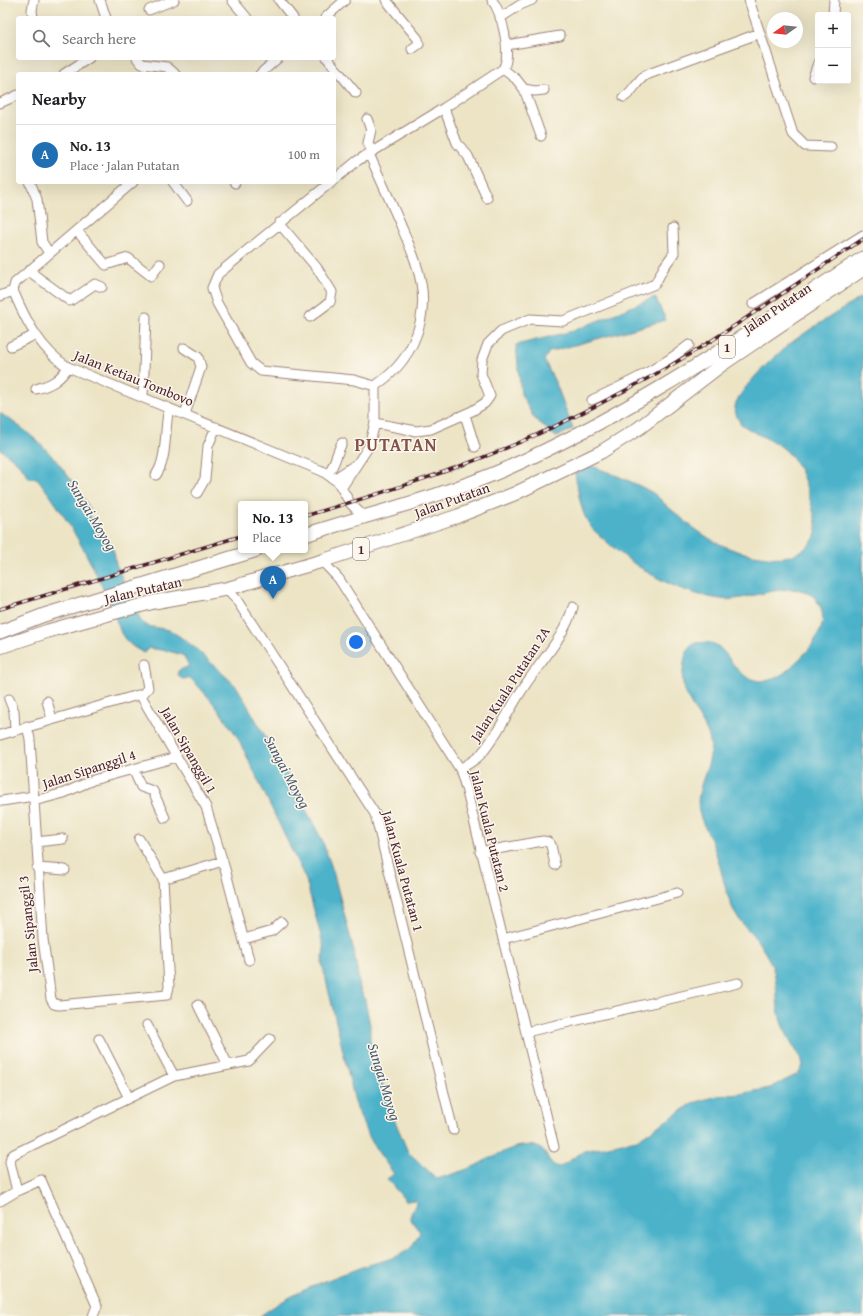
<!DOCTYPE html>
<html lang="en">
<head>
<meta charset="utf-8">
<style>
  body { margin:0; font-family:"Gentium Book Plus",serif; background:#f6f6f6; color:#202124 }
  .controls { position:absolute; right:12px; top:12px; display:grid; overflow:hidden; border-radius:4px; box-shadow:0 4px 16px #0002 }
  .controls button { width:36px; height:36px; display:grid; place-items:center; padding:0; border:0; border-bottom:1px solid #e0e0e0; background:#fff; color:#202124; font:20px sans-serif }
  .compass { position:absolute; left:767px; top:12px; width:36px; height:36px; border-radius:50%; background:#fff; box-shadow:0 4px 16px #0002; rotate:255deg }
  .you { position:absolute; left:356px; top:642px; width:14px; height:14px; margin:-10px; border:3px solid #fff; border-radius:50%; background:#1a73e8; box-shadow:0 0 0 6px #1a73e833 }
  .badge { display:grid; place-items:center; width:26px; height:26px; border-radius:50%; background:#1f6fb2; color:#fff; font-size:13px; font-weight:700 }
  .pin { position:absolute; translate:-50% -33px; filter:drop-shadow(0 1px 2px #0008) }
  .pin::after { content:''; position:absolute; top:21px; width:14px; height:12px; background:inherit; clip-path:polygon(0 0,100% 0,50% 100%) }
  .popup { position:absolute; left:238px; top:501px; width:70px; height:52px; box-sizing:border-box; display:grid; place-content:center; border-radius:4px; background:#fff; filter:drop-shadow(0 1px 3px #0005); font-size:13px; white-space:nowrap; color:#757577 }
  .popup b { font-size:15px; color:#202124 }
  .popup::after { content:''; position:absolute; left:50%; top:100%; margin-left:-8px; border:8px solid transparent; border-top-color:#fff }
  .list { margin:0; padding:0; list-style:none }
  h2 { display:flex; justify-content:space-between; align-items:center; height:52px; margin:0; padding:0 16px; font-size:17px }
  h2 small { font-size:13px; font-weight:400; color:#757577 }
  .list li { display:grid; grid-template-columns:26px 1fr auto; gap:12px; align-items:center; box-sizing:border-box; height:60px; padding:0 16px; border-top:1px solid #e0e0e0 }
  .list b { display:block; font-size:15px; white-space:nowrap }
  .list p { margin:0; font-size:13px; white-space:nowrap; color:#757577 }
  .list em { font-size:13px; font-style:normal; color:#757577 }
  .icon { flex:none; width:22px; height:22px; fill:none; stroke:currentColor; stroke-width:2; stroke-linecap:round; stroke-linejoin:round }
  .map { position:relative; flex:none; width:863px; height:1316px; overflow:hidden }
  .search { position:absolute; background:#fff; box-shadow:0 4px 16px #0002; left:16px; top:16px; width:320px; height:44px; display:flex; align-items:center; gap:10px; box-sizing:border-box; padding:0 14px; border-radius:4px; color:#757577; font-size:15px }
  .panel { position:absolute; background:#fff; box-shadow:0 4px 16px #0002; left:16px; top:72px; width:320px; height:112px; border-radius:4px }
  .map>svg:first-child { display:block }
</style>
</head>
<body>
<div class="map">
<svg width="863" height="1316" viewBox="0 0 863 1316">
  <rect width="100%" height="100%" fill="#fbf7ec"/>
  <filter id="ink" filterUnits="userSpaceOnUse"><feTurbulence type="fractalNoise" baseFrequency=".025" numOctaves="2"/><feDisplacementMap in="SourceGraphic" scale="8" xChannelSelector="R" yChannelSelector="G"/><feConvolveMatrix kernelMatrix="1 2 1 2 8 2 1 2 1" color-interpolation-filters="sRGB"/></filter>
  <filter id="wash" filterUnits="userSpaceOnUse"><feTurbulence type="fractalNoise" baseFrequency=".012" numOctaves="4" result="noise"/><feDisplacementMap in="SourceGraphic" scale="16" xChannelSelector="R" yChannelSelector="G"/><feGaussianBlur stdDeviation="0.9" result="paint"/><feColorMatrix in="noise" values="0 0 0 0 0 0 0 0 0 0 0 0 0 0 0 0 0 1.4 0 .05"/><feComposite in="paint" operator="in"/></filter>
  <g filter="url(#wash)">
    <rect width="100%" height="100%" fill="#ece4c5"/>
    <path fill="#4cb2ca" stroke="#4b687a" d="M863 296V1316H260C291 1293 326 1280 362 1267 377 1262 395 1259 408 1250 414 1246 417 1238 420 1232 417 1228 414 1225 412 1221 407 1213 417 1208 416 1200L406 1201 387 1179 394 1174 376 1149 365 1129 355 1102 322 963 324 948 306 880 238 738C224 716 209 696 190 678L182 679 178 675V671L189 666 184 656C173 651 160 650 148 648L145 653C133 648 127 643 121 633 101 578 73 524 37 478H29C22 465 11 457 0 449V413C45 442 63 466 91 510L86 509 85 510 106 536 114 552 116 564 141 621 147 626 169 630 179 636 194 647 237 687 287 774 322 840 333 871 354 951 360 989 365 1000 370 1025V1039L373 1056 392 1114 408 1152 437 1179C450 1175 463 1171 475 1166 491 1158 516 1142 535 1146 548 1149 547 1166 560 1167L584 1151 637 1140 693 1103 717 1096 740 1094 770 1088 798 1074 803 1066 802 1061C795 1047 784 1033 780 1018 775 1001 779 983 772 966 767 955 760 943 752 934 747 928 740 922 736 915 724 893 722 866 712 842 708 832 701 822 699 811 694 785 715 765 710 741 704 717 679 698 683 671 684 661 685 646 697 643 702 642 711 642 716 645 725 650 731 663 738 670 756 688 777 682 793 665 800 658 810 650 815 640 822 629 826 618 819 604 802 571 748 604 720 599 677 593 638 570 606 541 601 536 593 531 589 524 580 510 578 490 575 473L592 466C613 474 634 482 653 493 660 498 666 506 673 511 701 535 723 551 760 556 774 558 789 559 801 551 820 539 818 529 813 510 805 482 801 459 776 443 764 437 752 432 741 424 738 419 735 414 735 407 737 391 773 358 786 347 808 329 839 312 863 296Z
      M655 297 666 320 549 352 544 360 557 386 573 429 556 437 534 418 521 394 516 345 573 331Z"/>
  </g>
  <g filter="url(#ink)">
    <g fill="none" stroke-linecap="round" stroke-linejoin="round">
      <g stroke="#9b8278" stroke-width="11">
        <path id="minor" d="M100 0 106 18
          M232 0 247 18
          M279 0 293 18
          M386 0 418 39 419 44 412 49
          M749 0 793 134 805 146 831 147
          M149 10 174 0
          M833 15 834 0
          M33 18 32 10 34 0
          M325 18 345 0
          M500 18 520 5 532 0
          M507 45 560 36
          M137 58 142 64 167 67 175 74
          M327 58 356 93
          M503 69 516 79 524 89 535 91 544 90
          M64 74 89 58
          M260 74 278 58
          M813 77 818 63
          M524 89 541 136
          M624 97C633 92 636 81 646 75L760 33
          M0 103 18 95
          M444 108 457 143 468 156 487 198
          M367 119 371 130 368 143 372 152
          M369 154C379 176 389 198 399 221 417 263 434 298 413 343 404 362 392 374 375 386
          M334 180 357 161 444 108 503 69C512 54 502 13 492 0
          M30 182 37 199 42 242 49 253
          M133 182 15 283 13 291 15 295C27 323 42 351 68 367L322 471 338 482 350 503 363 516
          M173 182 187 201
          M234 182 235 183
          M331 182 218 274 212 288 217 303 251 363 261 371 354 380 375 386
          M279 223 317 268 332 292 330 302 310 317
          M77 231 106 265 128 258 151 276 160 264
          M29 271 70 301 95 284 102 287
          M0 296 13 291
          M753 304 863 235
          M11 346 35 335
          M184 348 198 357 201 367 185 414
          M36 389C51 385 60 380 68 367
          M143 397 146 317
          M592 400C626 384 659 369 689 345
          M465 415 475 447
          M375 423 416 431 431 429 472 411 485 403 490 396 481 374 482 360 488 344 501 331 530 319 563 321 655 284 664 267 674 253 673 228
          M328 474C335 465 336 454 342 443
          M156 475C168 458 164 428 169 408
          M334 479 355 465
          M342 487 369 446 375 423V386
          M197 493 205 479 208 446 216 427
          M322 561 339 579 460 769 466 788 554 1147
          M226 589 236 599 375 814 453 1130
          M141 696 206 807 225 869 249 960
          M141 696 148 688 144 665
          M9 699 14 711 15 730
          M47 701 52 719
          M27 726 30 739 43 939 51 999 54 1004 59 1005 167 995 169 987 163 879 223 861
          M0 735 138 695 141 696
          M133 769 141 787 153 791 165 818
          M460 769C468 764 476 760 482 753 497 735 508 712 520 693 537 665 564 639 573 607
          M2 801 34 796
          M34 801 64 793 93 780 177 757
          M139 839 163 879
          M36 842 63 839
          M480 852 543 841 548 842 551 845 555 865
          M37 868 65 870
          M244 939 272 931 282 922
          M503 939 677 893
          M198 1005 228 1065
          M147 1025 174 1076
          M526 1032 738 983
          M99 1039 129 1098
          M17 1191 10 1162 11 1157 14 1154 174 1076 249 1061 270 1039
          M0 1201 17 1191 41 1180 97 1306 93 1316"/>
      </g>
      <g stroke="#9b8278" stroke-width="15">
        <path id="highway" d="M305 535C369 514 441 497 503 470 631 414 746 334 863 258
          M0 632 44 615 257 550
          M0 647 48 631 105 615 154 602 226 589 322 561 458 516 514 494 601 452 639 428 721 365 863 269"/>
      </g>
      <use href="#minor" stroke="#fff" stroke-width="9"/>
      <use href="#highway" stroke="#fff" stroke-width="13"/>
      <g stroke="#4a1f2b" stroke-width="3.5">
        <path id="rail" d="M305 516C379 494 454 471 525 440 568 421 610 399 652 376 725 336 793 285 863 239
          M0 609 241 536"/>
      </g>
      <use href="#rail" stroke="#fbf7ec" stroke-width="2" stroke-dasharray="6" stroke-linecap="butt"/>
    </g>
  </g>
  <g text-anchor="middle" stroke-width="3" stroke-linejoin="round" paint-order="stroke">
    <g fill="#fbf7ec" stroke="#7f6065" stroke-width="1">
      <rect x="719" y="336" width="16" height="22" rx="3"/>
      <rect x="353" y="538" width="16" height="22" rx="3"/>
    </g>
    <g font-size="13" font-weight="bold" fill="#4a1f2b">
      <text x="727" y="352">1</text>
      <text x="361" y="554">1</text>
    </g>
    <g font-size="14" fill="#4a1f2b" stroke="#fbf7ec">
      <text transform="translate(777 308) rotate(-34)" y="5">Jalan Putatan</text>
      <text transform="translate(134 378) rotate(22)" y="5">Jalan Ketiau Tombovo</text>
      <text transform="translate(452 500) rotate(-20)" y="5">Jalan Putatan</text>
      <text transform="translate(143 590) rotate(-13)" y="5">Jalan Putatan</text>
      <text transform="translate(510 684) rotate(-57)" y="5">Jalan Kuala Putatan 2A</text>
      <text transform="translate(189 750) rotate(60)" y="5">Jalan Sipanggil 1</text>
      <text transform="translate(89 769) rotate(-18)" y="5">Jalan Sipanggil 4</text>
      <text transform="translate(490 831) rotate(76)" y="5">Jalan Kuala Putatan 2</text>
      <text transform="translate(403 871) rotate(75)" y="5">Jalan Kuala Putatan 1</text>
      <text transform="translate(28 924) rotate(-96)" y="5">Jalan Sipanggil 3</text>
    </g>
    <g font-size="15" font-style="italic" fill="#4b5a6b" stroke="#fbf7ec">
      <text transform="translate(92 515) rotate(59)" y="5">Sungai Moyog</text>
      <text transform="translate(287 772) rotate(62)" y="5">Sungai Moyog</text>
      <text transform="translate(384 1082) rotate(73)" y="5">Sungai Moyog</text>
    </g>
    <g font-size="18" font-weight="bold" letter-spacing="1" fill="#84514a" stroke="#fbf7ec">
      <text x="396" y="451">PUTATAN</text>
    </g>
  </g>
</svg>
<div class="controls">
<button>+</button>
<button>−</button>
</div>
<svg class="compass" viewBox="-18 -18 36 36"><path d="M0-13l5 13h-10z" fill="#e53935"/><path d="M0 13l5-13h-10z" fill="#757577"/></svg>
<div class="you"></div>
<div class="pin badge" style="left:273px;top:599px">A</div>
<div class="popup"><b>No. 13</b>Place</div>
<div class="search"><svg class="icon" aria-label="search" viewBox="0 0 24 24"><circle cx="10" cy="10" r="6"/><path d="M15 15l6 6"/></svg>Search here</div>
<section class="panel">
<h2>Nearby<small></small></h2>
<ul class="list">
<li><span class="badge">A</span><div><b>No. 13</b><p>Place · Jalan Putatan</p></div><em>100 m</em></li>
</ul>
</section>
</div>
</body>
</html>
